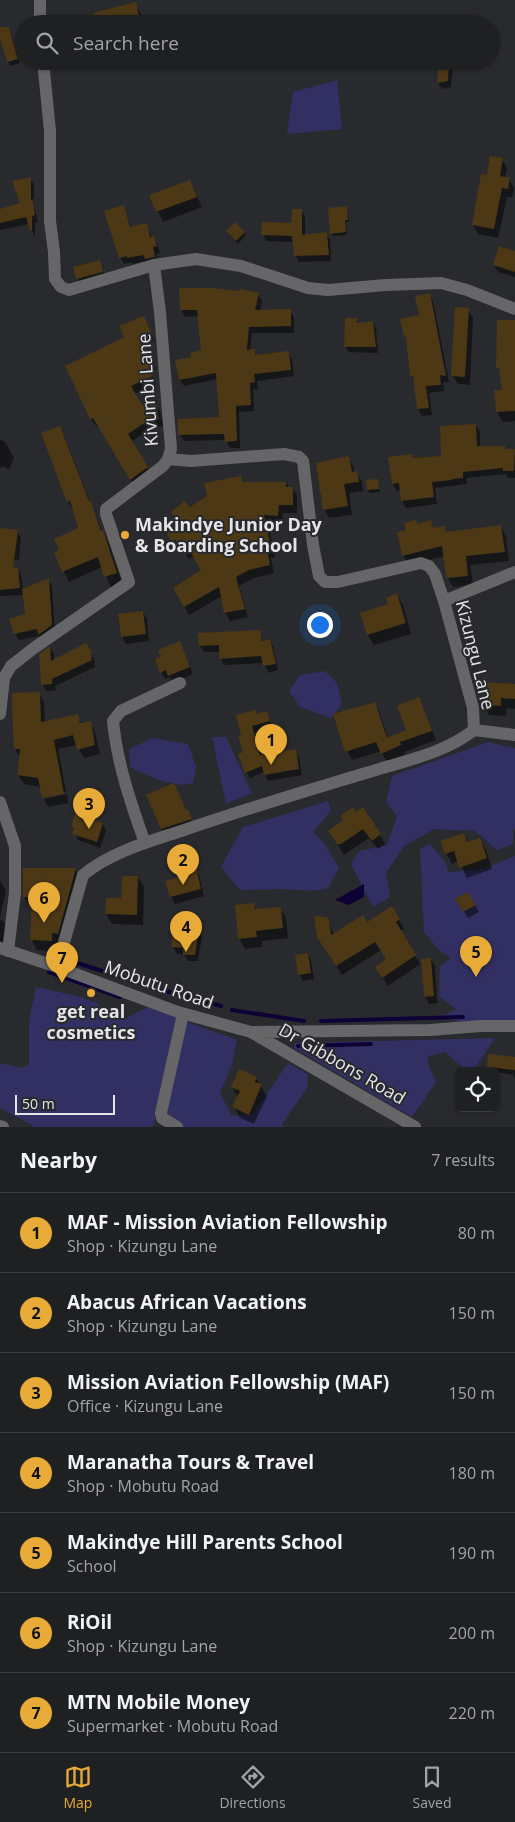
<!DOCTYPE html>
<html lang="en">
<head>
<meta charset="utf-8">
<style>
  body { margin:0; font-family:"Open Sans",sans-serif; background:#2c2d2f; color:#f1f3f6 }
  .controls { position:absolute; right:15px; bottom:15px; display:grid; overflow:hidden; border-radius:8px; box-shadow:0 1px 4px #0004 }
  .controls button { width:45px; height:45px; display:grid; place-items:center; padding:0; border:0; border-bottom:1px solid #3c3e40; background:#1f2022; color:#f1f3f6; font:25px sans-serif }
  .scale { position:absolute; left:15px; bottom:12px; width:100px; box-sizing:border-box; padding-left:5px; border:2px solid #e5e5e8; border-top:0; font-size:14px; line-height:18px; white-space:nowrap; color:#e5e5e8; -webkit-text-stroke:4px #292a2d; paint-order:stroke }
  .you { position:absolute; left:319px; top:624px; width:18px; height:18px; margin:-12px; border:4px solid #fff; border-radius:50%; background:#1a73e8; box-shadow:0 0 0 8px #1a73e833 }
  .badge { display:grid; place-items:center; width:32px; height:32px; border-radius:50%; background:#e8ab37; color:#111; font-size:16px; font-weight:700 }
  .pin { position:absolute; translate:-50% -41px; filter:drop-shadow(0 1px 2px #0008) }
  .pin::after { content:''; position:absolute; top:26px; width:18px; height:15px; background:inherit; clip-path:polygon(0 0,100% 0,50% 100%) }
  .list { margin:0; padding:0; list-style:none }
  h2 { display:flex; justify-content:space-between; align-items:center; height:65px; margin:0; padding:0 20px; font-size:21px }
  h2 small { font-size:16px; font-weight:400; color:#a1a3a5 }
  .list li { display:grid; grid-template-columns:32px 1fr auto; gap:15px; align-items:center; box-sizing:border-box; height:80px; padding:0 20px; border-top:1px solid #3c3e40 }
  .list b { display:block; font-size:19px; white-space:nowrap }
  .list p { margin:0; font-size:16px; white-space:nowrap; color:#a1a3a5 }
  .list em { font-size:16px; font-style:normal; color:#a1a3a5 }
  .icon { flex:none; width:28px; height:28px; fill:none; stroke:currentColor; stroke-width:2; stroke-linecap:round; stroke-linejoin:round }
  .map { position:relative; flex:none; width:515px; height:1127px; overflow:hidden }
  .search { position:absolute; background:#1f2022; box-shadow:0 1px 4px #0004; left:15px; right:15px; top:15px; height:55px; display:flex; align-items:center; gap:12px; box-sizing:border-box; padding:0 18px; border-radius:28px; color:#a1a3a5; font-size:19px }
  .sheet { height:625px; background:#1f2022 }
  nav { display:flex; justify-content:space-around; align-items:center; box-sizing:border-box; height:70px; border-top:1px solid #3c3e40; background:#1f2022; font-size:14px; color:#a1a3a5 }
  nav a { display:grid; justify-items:center; gap:2px }
  nav .on { color:#e8ab37 }
  .map>svg:first-child { display:block }
</style>
</head>
<body>
<div class="map">
<svg width="515" height="1127" viewBox="0 0 515 1127">
  <rect width="100%" height="100%" fill="#292a2d"/>
  <path fill="#323063" d="M337 80 342 129 287 134 293 92Z
    M325 671 337 683 342 704 331 718 300 707 289 691 300 675Z
    M212 737H226L252 793 226 804Z
    M153 738 188 744 196 767 193 783C172 789 149 776 130 767L129 749Z
    M488 742 515 748V828L513 831V844L497 850 475 831 434 829 404 846 386 873 390 897 373 907 351 864 359 851 387 845 397 816 386 802 392 776Z
    M328 801 331 811 313 832 324 843 339 868 328 888 312 891 281 889 240 890 221 867 243 827Z
    M430 844 446 863 448 872 483 869 515 856V1024L478 1029 443 1016 456 1009 439 996 440 966 451 958 439 950 424 932 420 849Z
    M36 987 77 996 97 1003 110 1016 124 1019 148 1007 176 1017 154 1124 152 1127H35L0 1108V1063L23 1068 29 1064V1020Z
    M187 1022 237 1040 232 1065 220 1093 232 1116 253 1114 288 1063 308 1074 307 1088 282 1124 284 1127H164Z
    M495 1038 476 1067H462L445 1052 428 1056V1063L436 1082 412 1117 294 1048 295 1043Z"/>
  <path fill="#0d0136" d="M364 884V897L349 905 335 900Z"/>
  <path fill="#0007" fill-rule="evenodd" d="M135 4 141 14 144 24H97Z
    M0 28H9L11 33 20 63 11 66 8 62 0 34Z
    M440 61H453L451 87 442 89 438 83Z
    M502 159 507 168 505 179H509L514 188 512 197H507L498 238 478 234 473 225 488 176Z
    M30 178 34 185V205L38 222 35 223V237L29 224 0 230V210L22 204Z
    M190 181 202 207 163 222 151 196Z
    M123 207 131 228 146 224 152 238 154 237 157 244 160 253 156 254 158 263 147 261 132 264 131 262 124 264 120 257Z
    M347 208 349 222H346L347 235 333 236 331 233Z
    M302 211 305 217V236L326 234 330 240 331 261 299 262 296 256 294 242 266 241 263 234 293 224Z
    M227 232 244 233 246 235 238 244Z
    M515 253V277L498 272 494 265Z
    M99 262 106 278 81 286 75 268Z
    M181 290 258 294 262 301 260 311H290L294 317V333H252L250 351 254 350 257 356 288 352 292 359 294 376 257 381 258 389H253L254 411 239 412 240 448H230L226 440 184 441 180 435 220 419 218 379 184 386 180 380 177 361 193 357 203 351 199 316 185 317 181 310Z
    M429 294 433 301 449 382H443L444 391 429 393 432 415 422 416 418 409 415 382 411 376 408 341 405 337 420 316Z
    M468 309 473 318 470 385 458 384 453 376Z
    M144 317 154 340 142 345 156 369 151 372 156 384 134 394 141 407 155 404 160 411 163 426 150 429 131 442 152 475 135 487 98 425 96 426 91 419 67 366 125 337Z
    M356 319 359 324 373 323 376 329 378 353 349 352 345 346Z
    M515 321V421L503 422 497 412 496 392 503 391 501 374 498 367Z
    M476 425 480 432V447H504L506 450H515V478H508L506 474 466 478 467 484 435 488 437 504 406 508 402 501 401 490 397 491 393 484 412 455 414 459 442 457Z
    M59 428 65 438 90 502 96 512 102 531 108 542 122 583 111 587 102 567 69 582 57 557 79 529 74 512 68 502 43 434ZM92 508 96 511 103 537H101Z
    M0 439 5 442 14 458 9 469 2 466 0 469Z
    M348 457 353 466 354 473H356L362 482 363 491 349 493 352 515 329 518 324 509Z
    M377 480 380 492 369 493 368 490Z
    M243 483H286L289 488H292L297 496V513H283L282 524 268 523 275 557 271 558 274 573 254 578 239 586 248 617 230 621 225 612 222 596 189 615 175 588 203 570 194 556 189 559 181 547 178 549 168 534 176 518 172 513 190 509Z
    M430 522 434 530 444 528 447 533 501 527 506 536 509 561 470 565 473 585 453 587 448 578 445 556 409 565 403 555 407 531 417 525Z
    M0 529 17 532 21 538 19 560 0 557Z
    M18 569 21 575 23 590 48 580 52 586 55 632 42 641 39 636 19 640 15 634 26 615 24 595 0 596V570Z
    M397 595 403 605 411 634 374 645 368 635 362 614 390 605Z
    M143 612 147 619 149 641 126 644 122 637Z
    M259 632 264 642 270 641 273 647 278 670 268 673 264 663 224 665 220 658V652H204L200 646Z
    M180 643 193 674 173 682 170 677 165 679 161 672 162 658Z
    M50 648 54 654V661L90 651 94 659 95 667 55 686 56 690 46 691 42 684Z
    M515 685V709L507 708 506 716 489 715 483 705Z
    M39 693 44 702 45 723 77 716 82 724 90 722 95 732 100 754 84 758 77 745 58 749 66 792 44 796V799L67 794 68 803 48 807 43 797 41 787 24 784 18 775 20 758 15 749Z
    M418 699 436 740 404 752 405 754 387 762 381 751 352 760 347 751 335 715 374 702 379 711 388 739 408 730Z
    M256 711 258 715 266 713 272 727 255 732 262 756 295 750 299 757 302 775 268 781 264 772 250 778 246 772 242 736Z
    M186 811 195 826 166 835 162 829Z
    M345 821 380 834 385 844 378 849 369 838 344 855 329 831Z
    M103 824 106 831 100 848 78 840 72 826Z
    M464 834 469 843 480 840 486 850 492 869 467 878 459 861 452 864 446 853Z
    M195 868 199 875 204 896 175 904 171 897 167 882 184 877Z
    M75 869 81 879 57 951 37 950 32 940 33 907H30L24 896Z
    M138 877 144 887 143 925 112 924 106 914 107 899H122Z
    M0 881 6 890 0 917Z
    M468 893 479 912 468 918 457 900Z
    M254 905 257 910 280 908 286 918 288 938 262 941V947L245 949 239 938Z
    M392 907 404 929 400 931 420 964 388 986 382 976 387 960 381 950 342 975 324 946 328 921 334 935 367 923Z
    M0 920 3 921 9 931 7 942 0 941Z
    M199 929 202 936 198 961H188L184 954H177L173 947Z
    M308 954 311 961 314 979 303 981 299 974Z
    M431 959 435 966 437 1003 429 1004 425 997 422 960Z
    M515 1058V1079L513 1075 491 1071 488 1066Z
    M256 1078 267 1096 254 1124 240 1118 234 1107 238 1097 232 1087Z"/>
  <g fill="none" stroke-linecap="round" stroke-linejoin="round">
    <path stroke="#0d0136" stroke-width="4" d="M71 961 149 986
      M49 972 120 997
      M162 990 221 1006
      M232 1010 304 1021
      M321 1021 463 1017
      M298 1046 371 1044"/>
  </g>
  <path fill="#4c3815" d="M136 2 140 20 126 24H95L93 13Z
    M0 27H9L18 59 7 62 0 39Z
    M439 61H449L448 81 437 83Z
    M490 156 503 158 500 176 510 178 508 189 502 188 494 229 472 225 481 174 487 175Z
    M31 177V200L33 199 35 215 32 216V230L30 231 26 217 0 223V209L20 203 12 181Z
    M190 180 197 197 156 212 149 195Z
    M124 205 130 227 147 223 150 237 154 236 157 246 153 247 155 257 145 259 143 255 127 258V256L119 258 104 211Z
    M347 206 348 220H345L346 232 330 234 328 208Z
    M292 209H302V235L327 232 329 255 294 256 292 236 261 235 262 222 291 223Z
    M235 222 245 232 236 241 226 231Z
    M499 246 515 251V272L493 265Z
    M100 260 103 272 76 279 73 267Z
    M179 288H213L239 291 240 289 259 293 255 310 291 309V326L249 327 247 350 255 349V355L289 351 291 370 254 374 255 382 250 383 251 405 236 406 237 441 225 442 224 434 178 435V419L219 417 216 373 179 380 175 360 191 357 190 353 201 350 197 310H180Z
    M430 293 446 376 440 375 441 385 426 386 429 408 417 409 413 376 410 377 406 337H404L400 319 419 315 415 296Z
    M455 307 469 308 465 377 451 376Z
    M144 316 151 332 139 337 152 362 148 364 153 376 131 386 142 405 156 402 159 419 146 422 128 434 148 467 130 480 93 418 90 419 65 366 124 337 119 326Z
    M345 318H357V323L373 321 376 347H344Z
    M497 320H515V411L496 412 494 390H502L499 368H496Z
    M476 424 477 446H505V449H515L514 471H503V468L463 472V478L452 479V480L432 482 434 497 401 501 399 483 392 484 388 457 412 454 413 458 441 456 440 426Z
    M60 426 89 501H91L100 531 103 530 117 573 104 577 98 557 62 572 54 552 59 550 54 539 78 528 70 501 67 502 41 433Z
    M349 456 352 472 357 471 359 482 344 484 348 506 323 510 316 463Z
    M241 476 243 482H286V487H293V505H279L278 516 264 515 271 549 267 550 270 565 249 570 236 577 245 609 224 613 219 587 184 607 173 588 201 570 188 548 183 552 175 540 172 542 162 525 175 517 171 512 185 501 190 507 207 496 204 483Z
    M378 479 379 489 367 490 366 480Z
    M416 520 417 524 431 520 433 528 445 526 446 532 501 525 505 552 466 556 468 576 446 578 442 546 402 556 397 532 406 530 404 523Z
    M0 528 18 530 13 568 18 567 20 588 0 590Z
    M49 578 52 625 38 635 37 629 14 634 9 619 25 614 22 589Z
    M397 593 406 623 367 635 360 613 388 604 386 598Z
    M143 611 146 634 121 637 118 614Z
    M260 630 262 641 270 639 276 664 263 666 261 656 219 659V645L199 646 198 633Z
    M180 641 190 667 168 676 166 670 160 673 155 659 161 657 158 650Z
    M86 643 91 651 92 660 52 679V684L41 685 39 654 50 646 51 661Z
    M484 682 515 684V699L501 698V706L482 705Z
    M40 692 41 722 78 714 80 723 91 721 95 745 77 750 73 735 54 740 64 794 42 798 38 778 17 775 20 749H14L12 710V693Z
    M419 697 432 731 400 742 401 745 381 754 376 742 345 752 333 714 375 702 387 738 406 730 397 706Z
    M256 710 257 714 267 711 270 721 252 726 260 755 296 749 299 769 264 775 262 766 245 773 238 754 243 752 238 736H241L236 715Z
    M174 783 186 810 188 809 192 819 161 829 146 795Z
    M353 807 356 812 363 807 381 834 372 841 363 829 341 844H337L328 831 343 820 340 816Z
    M75 814 103 823 97 842 72 834 74 828 71 827Z
    M464 833 467 842 480 838 487 858 459 868 454 851 445 854 440 841Z
    M196 867 201 889 170 897 165 881 182 876 181 871Z
    M23 868H76L58 934 52 933V941L30 940 32 897H23Z
    M122 876H138L137 915 105 914 106 898H121Z
    M468 892 476 905 463 912 455 899Z
    M254 903 255 909 281 907 283 928 256 931 257 937 238 939 235 905Z
    M392 906 400 919 396 922 416 955 382 978 375 967 386 959 375 942 336 966 317 937 314 916 326 917 329 920 331 935 363 915 367 922Z
    M172 928H199L195 955H183V948L172 947Z
    M308 953 311 973 298 975 295 955Z
    M431 958 434 996 424 997 421 959Z
    M488 1054 515 1057V1070L487 1067Z
    M239 1069 257 1077 255 1082 262 1084 249 1115 232 1107 240 1091 231 1087Z"/>
  <g fill="none" stroke-linecap="round" stroke-linejoin="round">
    <path stroke="#666668" stroke-width="12" d="M40 0V24
      M43 61 50 131V221L54 252 55 279 61 287 69 290 154 265 196 259 241 266 308 288 328 290 386 285 441 283 467 290 515 309
      M444 601 515 572
      M0 714 4 678 11 666 34 648 129 582 106 514V509L163 466 168 459 171 449 160 312 154 265
      M474 730 515 735
      M0 802 15 846V893L8 951
      M145 843C131 804 117 763 113 721L121 711 180 683
      M0 948 57 967 178 1012 251 1032 415 1127
      M57 967 83 875C112 851 152 841 187 829 249 808 312 789 376 770 409 760 446 752 474 730L473 708 444 601 435 574 429 566 421 563 338 582H325L319 576 313 545 303 461 299 457 284 454 191 461 168 459
      M251 1032 430 1030 481 1026H515
      M0 1126 3 1127
      M177 1127 162 1118 161 1113 183 1014"/>
  </g>
  <g fill="#e8ab37" stroke="#292a2d" stroke-width="2">
    <circle cx="125" cy="535" r="5"/>
    <circle cx="91" cy="993" r="5"/>
  </g>
  <g text-anchor="middle" stroke-width="4" stroke-linejoin="round" paint-order="stroke">
    <g font-size="18" fill="#e5e5e8" stroke="#292a2d">
      <text transform="translate(148 390) rotate(-94)" y="6">Kivumbi Lane</text>
      <text transform="translate(475 655) rotate(76)" y="6">Kizungu Lane</text>
      <text transform="translate(159 985) rotate(19)" y="6">Mobutu Road</text>
      <text transform="translate(342 1064) rotate(30)" y="6">Dr Gibbons Road</text>
    </g>
    <g font-size="18" font-weight="bold" fill="#e5e5e8" stroke="#292a2d" text-anchor="start">
      <text x="135" y="531">Makindye Junior Day<tspan x="135" dy="21">&amp; Boarding School</tspan></text>
      <text x="91" y="1018" text-anchor="middle">get real<tspan x="91" dy="21">cosmetics</tspan></text>
    </g>
  </g>
</svg>
<div class="controls">
<button><svg class="icon" aria-label="locate" viewBox="0 0 24 24"><circle cx="12" cy="12" r="6"/><path d="M12 2v4M12 18v4M2 12h4M18 12h4"/></svg></button>
</div>
<div class="scale">50 m</div>
<div class="you"></div>
<div class="pin badge" style="left:271px;top:765px">1</div>
<div class="pin badge" style="left:183px;top:885px">2</div>
<div class="pin badge" style="left:89px;top:829px">3</div>
<div class="pin badge" style="left:186px;top:952px">4</div>
<div class="pin badge" style="left:476px;top:977px">5</div>
<div class="pin badge" style="left:44px;top:923px">6</div>
<div class="pin badge" style="left:62px;top:983px">7</div>
<div class="search"><svg class="icon" aria-label="search" viewBox="0 0 24 24"><circle cx="10" cy="10" r="6"/><path d="M15 15l6 6"/></svg>Search here</div>
</div>
<section class="sheet">
<h2>Nearby<small>7 results</small></h2>
<ul class="list">
<li><span class="badge">1</span><div><b>MAF - Mission Aviation Fellowship</b><p>Shop · Kizungu Lane</p></div><em>80 m</em></li>
<li><span class="badge">2</span><div><b>Abacus African Vacations</b><p>Shop · Kizungu Lane</p></div><em>150 m</em></li>
<li><span class="badge">3</span><div><b>Mission Aviation Fellowship (MAF)</b><p>Office · Kizungu Lane</p></div><em>150 m</em></li>
<li><span class="badge">4</span><div><b>Maranatha Tours &amp; Travel</b><p>Shop · Mobutu Road</p></div><em>180 m</em></li>
<li><span class="badge">5</span><div><b>Makindye Hill Parents School</b><p>School</p></div><em>190 m</em></li>
<li><span class="badge">6</span><div><b>RiOil</b><p>Shop · Kizungu Lane</p></div><em>200 m</em></li>
<li><span class="badge">7</span><div><b>MTN Mobile Money</b><p>Supermarket · Mobutu Road</p></div><em>220 m</em></li>
</ul>
</section>
<nav>
<a class="on"><svg class="icon" aria-label="map" viewBox="0 0 24 24"><path d="M3 6l6-2 6 2 6-2v14l-6 2-6-2-6 2zM9 4v14M15 6v14"/></svg>Map</a>
<a><svg class="icon" aria-label="directions" viewBox="0 0 24 24"><path d="M12 3l9 9-9 9-9-9zM9 14v-3h6M13 9l2 2-2 2"/></svg>Directions</a>
<a><svg class="icon" aria-label="saved" viewBox="0 0 24 24"><path d="M7 4h10v16l-5-4-5 4z"/></svg>Saved</a>
</nav>
</body>
</html>
